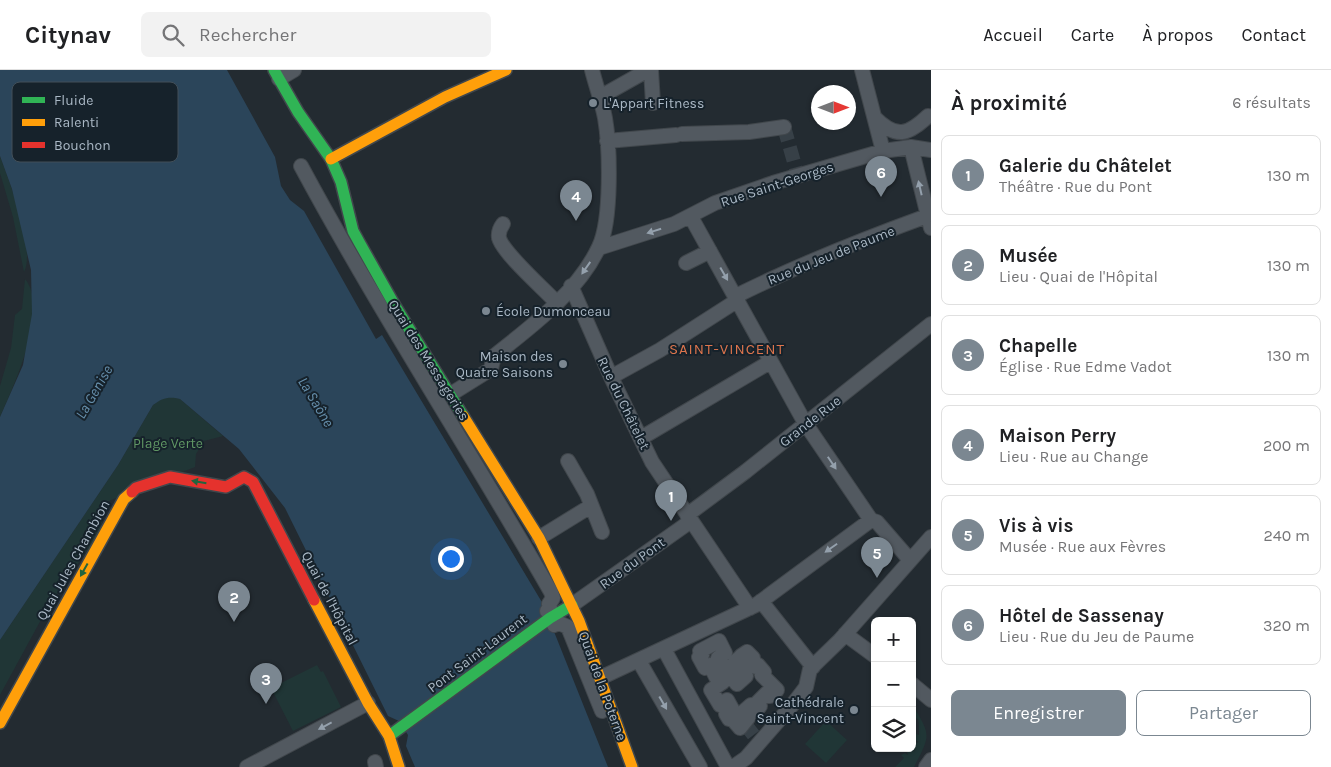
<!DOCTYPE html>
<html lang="fr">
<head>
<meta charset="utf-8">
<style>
  body { margin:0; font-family:Karla,sans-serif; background:#f2f2f2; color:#202124 }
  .controls { position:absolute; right:15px; bottom:15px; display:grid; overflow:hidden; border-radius:8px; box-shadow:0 1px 4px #0004 }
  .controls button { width:45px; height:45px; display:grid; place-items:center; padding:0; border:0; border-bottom:1px solid #e0e0e0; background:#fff; color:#202124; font:25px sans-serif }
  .compass { position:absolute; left:811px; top:15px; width:45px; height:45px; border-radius:50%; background:#fff; box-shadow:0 1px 4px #0004; rotate:90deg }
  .you { position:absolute; left:450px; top:488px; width:18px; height:18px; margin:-12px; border:4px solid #fff; border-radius:50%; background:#1a73e8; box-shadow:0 0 0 8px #1a73e833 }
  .badge { display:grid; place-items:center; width:32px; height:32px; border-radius:50%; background:#7b8791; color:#fff; font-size:16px; font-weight:700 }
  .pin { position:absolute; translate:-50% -41px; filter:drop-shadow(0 1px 2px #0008) }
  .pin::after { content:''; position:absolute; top:26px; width:18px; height:15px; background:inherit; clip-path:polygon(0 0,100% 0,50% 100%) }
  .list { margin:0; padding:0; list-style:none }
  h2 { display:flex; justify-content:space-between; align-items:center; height:65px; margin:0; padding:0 20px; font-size:21px }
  h2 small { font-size:16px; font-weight:400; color:#757577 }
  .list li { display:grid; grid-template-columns:32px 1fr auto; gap:15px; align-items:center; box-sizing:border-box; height:80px; margin:0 10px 10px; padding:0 10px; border:1px solid #e0e0e0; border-radius:8px }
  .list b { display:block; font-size:19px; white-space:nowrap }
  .list p { margin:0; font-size:16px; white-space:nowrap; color:#757577 }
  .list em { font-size:16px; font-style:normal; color:#757577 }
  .actions { display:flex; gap:10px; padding:15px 20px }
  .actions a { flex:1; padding:11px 0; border:1px solid #7b8791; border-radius:8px; text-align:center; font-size:18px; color:#7b8791 }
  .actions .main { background:#7b8791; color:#fff }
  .icon { flex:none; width:28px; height:28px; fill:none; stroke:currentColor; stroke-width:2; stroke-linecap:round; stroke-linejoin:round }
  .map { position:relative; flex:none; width:931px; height:697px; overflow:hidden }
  header { display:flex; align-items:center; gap:30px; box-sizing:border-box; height:70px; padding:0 25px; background:#fff; border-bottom:1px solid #e0e0e0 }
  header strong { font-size:24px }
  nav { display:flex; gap:28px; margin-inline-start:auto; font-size:18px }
  .search { width:350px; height:45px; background:#f2f2f2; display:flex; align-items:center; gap:12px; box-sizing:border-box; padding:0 18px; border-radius:8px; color:#757577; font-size:19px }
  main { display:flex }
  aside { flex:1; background:#fff }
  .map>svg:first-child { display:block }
</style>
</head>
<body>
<header>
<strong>Citynav</strong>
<div class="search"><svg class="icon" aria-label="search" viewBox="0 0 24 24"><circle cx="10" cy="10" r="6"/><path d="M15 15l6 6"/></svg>Rechercher</div>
<nav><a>Accueil</a><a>Carte</a><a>À propos</a><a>Contact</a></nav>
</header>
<main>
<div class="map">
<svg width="931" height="697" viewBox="0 0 931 697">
  <rect width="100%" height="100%" fill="#232b31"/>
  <path fill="#203636" d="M0 86C9 111 36 180 24 202L13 147 0 103Z
    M25 209C50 239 13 317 0 347V316L11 278 15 245 22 239Z
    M172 327 180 329 223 366 204 371 196 384 195 397 106 432 101 456 93 472 49 535 0 625V570L118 395 153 335 162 328Z
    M317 595 321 602 323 601 341 637 293 661 271 618Z
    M912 634C931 666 931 664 914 697H895L904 688 901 685 905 683 908 685 907 682 911 678 915 682 912 677 915 673 919 672 915 670 916 664 919 665C919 659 919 653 918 649L912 647Z
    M826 651 847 670 826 693 805 674Z"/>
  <path fill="#2b455a" d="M0 0H227L275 87 281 116 290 130 304 141 376 269 382 265 543 534 608 697H415L406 676 408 665 399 651 388 646 285 438 239 379 180 329C169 326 162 328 153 335L118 395 0 570V347L23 295 32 244 31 200 12 119 0 86Z"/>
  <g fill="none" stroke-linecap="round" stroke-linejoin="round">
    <path stroke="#374047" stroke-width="14" stroke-dasharray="14 7" stroke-linecap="butt" d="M784 57 798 106
      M745 654 755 667"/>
    <g stroke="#41474c" stroke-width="16">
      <path id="street" d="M651 0 653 33
        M862 0 883 81
        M279 9 294 0
        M600 27 648 0
        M875 48C896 69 908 65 928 46
        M682 64 749 62 784 57
        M607 71 676 65
        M911 77 931 158
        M301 96C379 241 469 379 551 522L553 528 549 534 550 538 547 541
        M691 147 805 353 871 450 877 452 910 490
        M503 154C500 158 498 162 499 168 503 183 544 219 556 232
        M599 178 674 154 715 133 773 113 883 81 911 77 931 80
        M686 193 710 181
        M571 216 611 307 652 392 750 538
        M736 226C798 195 861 170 927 146
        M611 307 660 280 738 230
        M451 324 491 299 494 286C532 256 578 222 599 177 612 150 610 77 605 48 602 32 596 16 592 0
        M641 368 770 292
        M568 391 587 424 602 462
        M687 445 745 402 931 254
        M539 468 591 436
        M761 531 813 597
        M572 535 691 451
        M554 555 559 553 568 557 602 641
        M845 564 875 586
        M719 571 725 583 718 588 737 614 746 606 735 592 738 589 741 593 744 590 741 586 747 582 753 588 750 591 756 597 758 595 764 602 762 605 777 620 770 626 767 623 757 633 760 636 756 640 751 635 743 642 748 648 740 658 734 651 737 648V644L729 649 726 644 732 639 727 630 720 635 711 620 723 612 719 606 716 607 710 595 705 598 699 587 702 585 700 581Z
        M664 579 728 697
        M639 591 700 697
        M600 608 756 535 871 450
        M912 614 931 630
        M375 692 376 697
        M247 697 368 633
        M733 697 746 688 793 634 806 617 810 599 840 570 931 467
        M926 697 931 690"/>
    </g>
    <g stroke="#41474c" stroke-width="14">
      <path id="fast" d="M274 0 298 42 331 89 341 112 353 161 359 172 395 236 463 346
        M389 666 550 548 572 535"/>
    </g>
    <g stroke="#41474c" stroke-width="14">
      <path id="slow" d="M331 89 445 27 506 0
        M463 346 539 468 579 551 632 697
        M314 530 368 633 389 666 399 697
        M0 653 124 429 132 422"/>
    </g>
    <g stroke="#41474c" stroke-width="14">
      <path id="jam" d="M132 422 136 418 170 407 226 417 244 407 253 412 314 530"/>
    </g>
    <use href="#street" stroke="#525960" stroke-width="14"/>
    <use href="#fast" stroke="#30b455" stroke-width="11"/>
    <use href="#slow" stroke="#ff9f0a" stroke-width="11"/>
    <use href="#jam" stroke="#e5322d" stroke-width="11"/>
  </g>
  <defs><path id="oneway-solid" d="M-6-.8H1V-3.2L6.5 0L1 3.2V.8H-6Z" transform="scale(1.25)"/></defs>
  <g fill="#94a0ac">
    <use href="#oneway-solid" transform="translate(920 118) rotate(-103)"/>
    <use href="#oneway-solid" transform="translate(654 161) rotate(162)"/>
    <use href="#oneway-solid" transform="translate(586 198) rotate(125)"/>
    <use href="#oneway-solid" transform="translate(724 204) rotate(60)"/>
    <use href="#oneway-solid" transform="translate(832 393) rotate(56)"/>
    <use href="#oneway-solid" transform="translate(831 478) rotate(145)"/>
    <use href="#oneway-solid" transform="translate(663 633) rotate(60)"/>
    <use href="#oneway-solid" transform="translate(325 656) rotate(152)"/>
  </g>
  <g fill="#22643e">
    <use href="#oneway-solid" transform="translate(199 412) rotate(-170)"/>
    <use href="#oneway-solid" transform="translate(84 500) rotate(119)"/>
  </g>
  <g fill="#7b8791" stroke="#16222b" stroke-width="2">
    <circle cx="593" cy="33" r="5"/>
    <circle cx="486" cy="241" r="5"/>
    <circle cx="563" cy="294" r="5"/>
    <circle cx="854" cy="640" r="5"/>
  </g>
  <g text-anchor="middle" stroke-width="4" stroke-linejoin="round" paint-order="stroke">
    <g font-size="14" fill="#aab8c5" stroke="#16222b" text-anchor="start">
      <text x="603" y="38">L'Appart Fitness</text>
      <text x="496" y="246">École Dumonceau</text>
      <text x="553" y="291" text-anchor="end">Maison des<tspan x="553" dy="16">Quatre Saisons</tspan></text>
      <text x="844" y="637" text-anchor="end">Cathédrale<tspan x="844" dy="16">Saint-Vincent</tspan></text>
    </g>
    <g font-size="14" fill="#aab8c5" stroke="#16222b">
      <text transform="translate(777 114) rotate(-18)" y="5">Rue Saint-Georges</text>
      <text transform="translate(831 185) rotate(-22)" y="5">Rue du Jeu de Paume</text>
      <text transform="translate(429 290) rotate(58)" y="5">Quai des Messageries</text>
      <text transform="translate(624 333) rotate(64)" y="5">Rue du Châtelet</text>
      <text transform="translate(810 351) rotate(-38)" y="5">Grande Rue</text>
      <text transform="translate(73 490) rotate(-61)" y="5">Quai Jules Chambion</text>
      <text transform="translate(632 493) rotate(-36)" y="5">Rue du Pont</text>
      <text transform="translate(330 528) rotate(62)" y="5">Quai de l'Hôpital</text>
      <text transform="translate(477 583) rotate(-37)" y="5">Pont Saint-Laurent</text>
      <text transform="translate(603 616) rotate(70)" y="5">Quai de la Poterne</text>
    </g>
    <g font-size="14" fill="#609764" stroke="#16222b">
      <text x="168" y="378">Plage Verte</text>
    </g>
    <g font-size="15" letter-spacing="1" fill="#dd754d" stroke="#16222b">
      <text x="727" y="284">SAINT-VINCENT</text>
    </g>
    <g font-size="15" font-style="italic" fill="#668fac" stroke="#16222b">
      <text transform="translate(94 322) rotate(-60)" y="5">La Genise</text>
      <text transform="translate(316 332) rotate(59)" y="5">La Saône</text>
    </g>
  </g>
  <rect x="12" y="12" width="166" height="80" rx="8" fill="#16222b" stroke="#424f59" stroke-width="1"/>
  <rect x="22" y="27" width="23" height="6" fill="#30b455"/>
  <rect x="22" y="49" width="23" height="7" fill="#ff9f0a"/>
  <rect x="22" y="72" width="23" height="6" fill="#e5322d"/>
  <g font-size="14" fill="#aab8c5">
    <text x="54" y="35">Fluide</text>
    <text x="54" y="57">Ralenti</text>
    <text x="54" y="80">Bouchon</text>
  </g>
</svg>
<div class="controls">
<button>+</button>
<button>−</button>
<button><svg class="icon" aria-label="layers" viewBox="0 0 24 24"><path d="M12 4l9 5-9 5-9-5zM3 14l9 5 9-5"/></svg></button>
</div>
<svg class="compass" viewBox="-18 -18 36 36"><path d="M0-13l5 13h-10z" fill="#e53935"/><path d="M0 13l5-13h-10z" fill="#757577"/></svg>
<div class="you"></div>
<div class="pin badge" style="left:671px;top:451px">1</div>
<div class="pin badge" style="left:234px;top:552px">2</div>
<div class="pin badge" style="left:266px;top:634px">3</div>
<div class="pin badge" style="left:576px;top:151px">4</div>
<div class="pin badge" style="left:877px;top:508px">5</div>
<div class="pin badge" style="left:881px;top:127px">6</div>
</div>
<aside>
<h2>À proximité<small>6 résultats</small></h2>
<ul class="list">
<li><span class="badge">1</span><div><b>Galerie du Châtelet</b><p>Théâtre · Rue du Pont</p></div><em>130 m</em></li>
<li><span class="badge">2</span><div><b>Musée</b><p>Lieu · Quai de l'Hôpital</p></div><em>130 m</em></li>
<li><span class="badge">3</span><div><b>Chapelle</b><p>Église · Rue Edme Vadot</p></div><em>130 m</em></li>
<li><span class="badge">4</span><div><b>Maison Perry</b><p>Lieu · Rue au Change</p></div><em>200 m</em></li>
<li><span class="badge">5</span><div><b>Vis à vis</b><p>Musée · Rue aux Fèvres</p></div><em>240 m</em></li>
<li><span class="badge">6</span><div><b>Hôtel de Sassenay</b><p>Lieu · Rue du Jeu de Paume</p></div><em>320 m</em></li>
</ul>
<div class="actions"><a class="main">Enregistrer</a><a>Partager</a></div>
</aside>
</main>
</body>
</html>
